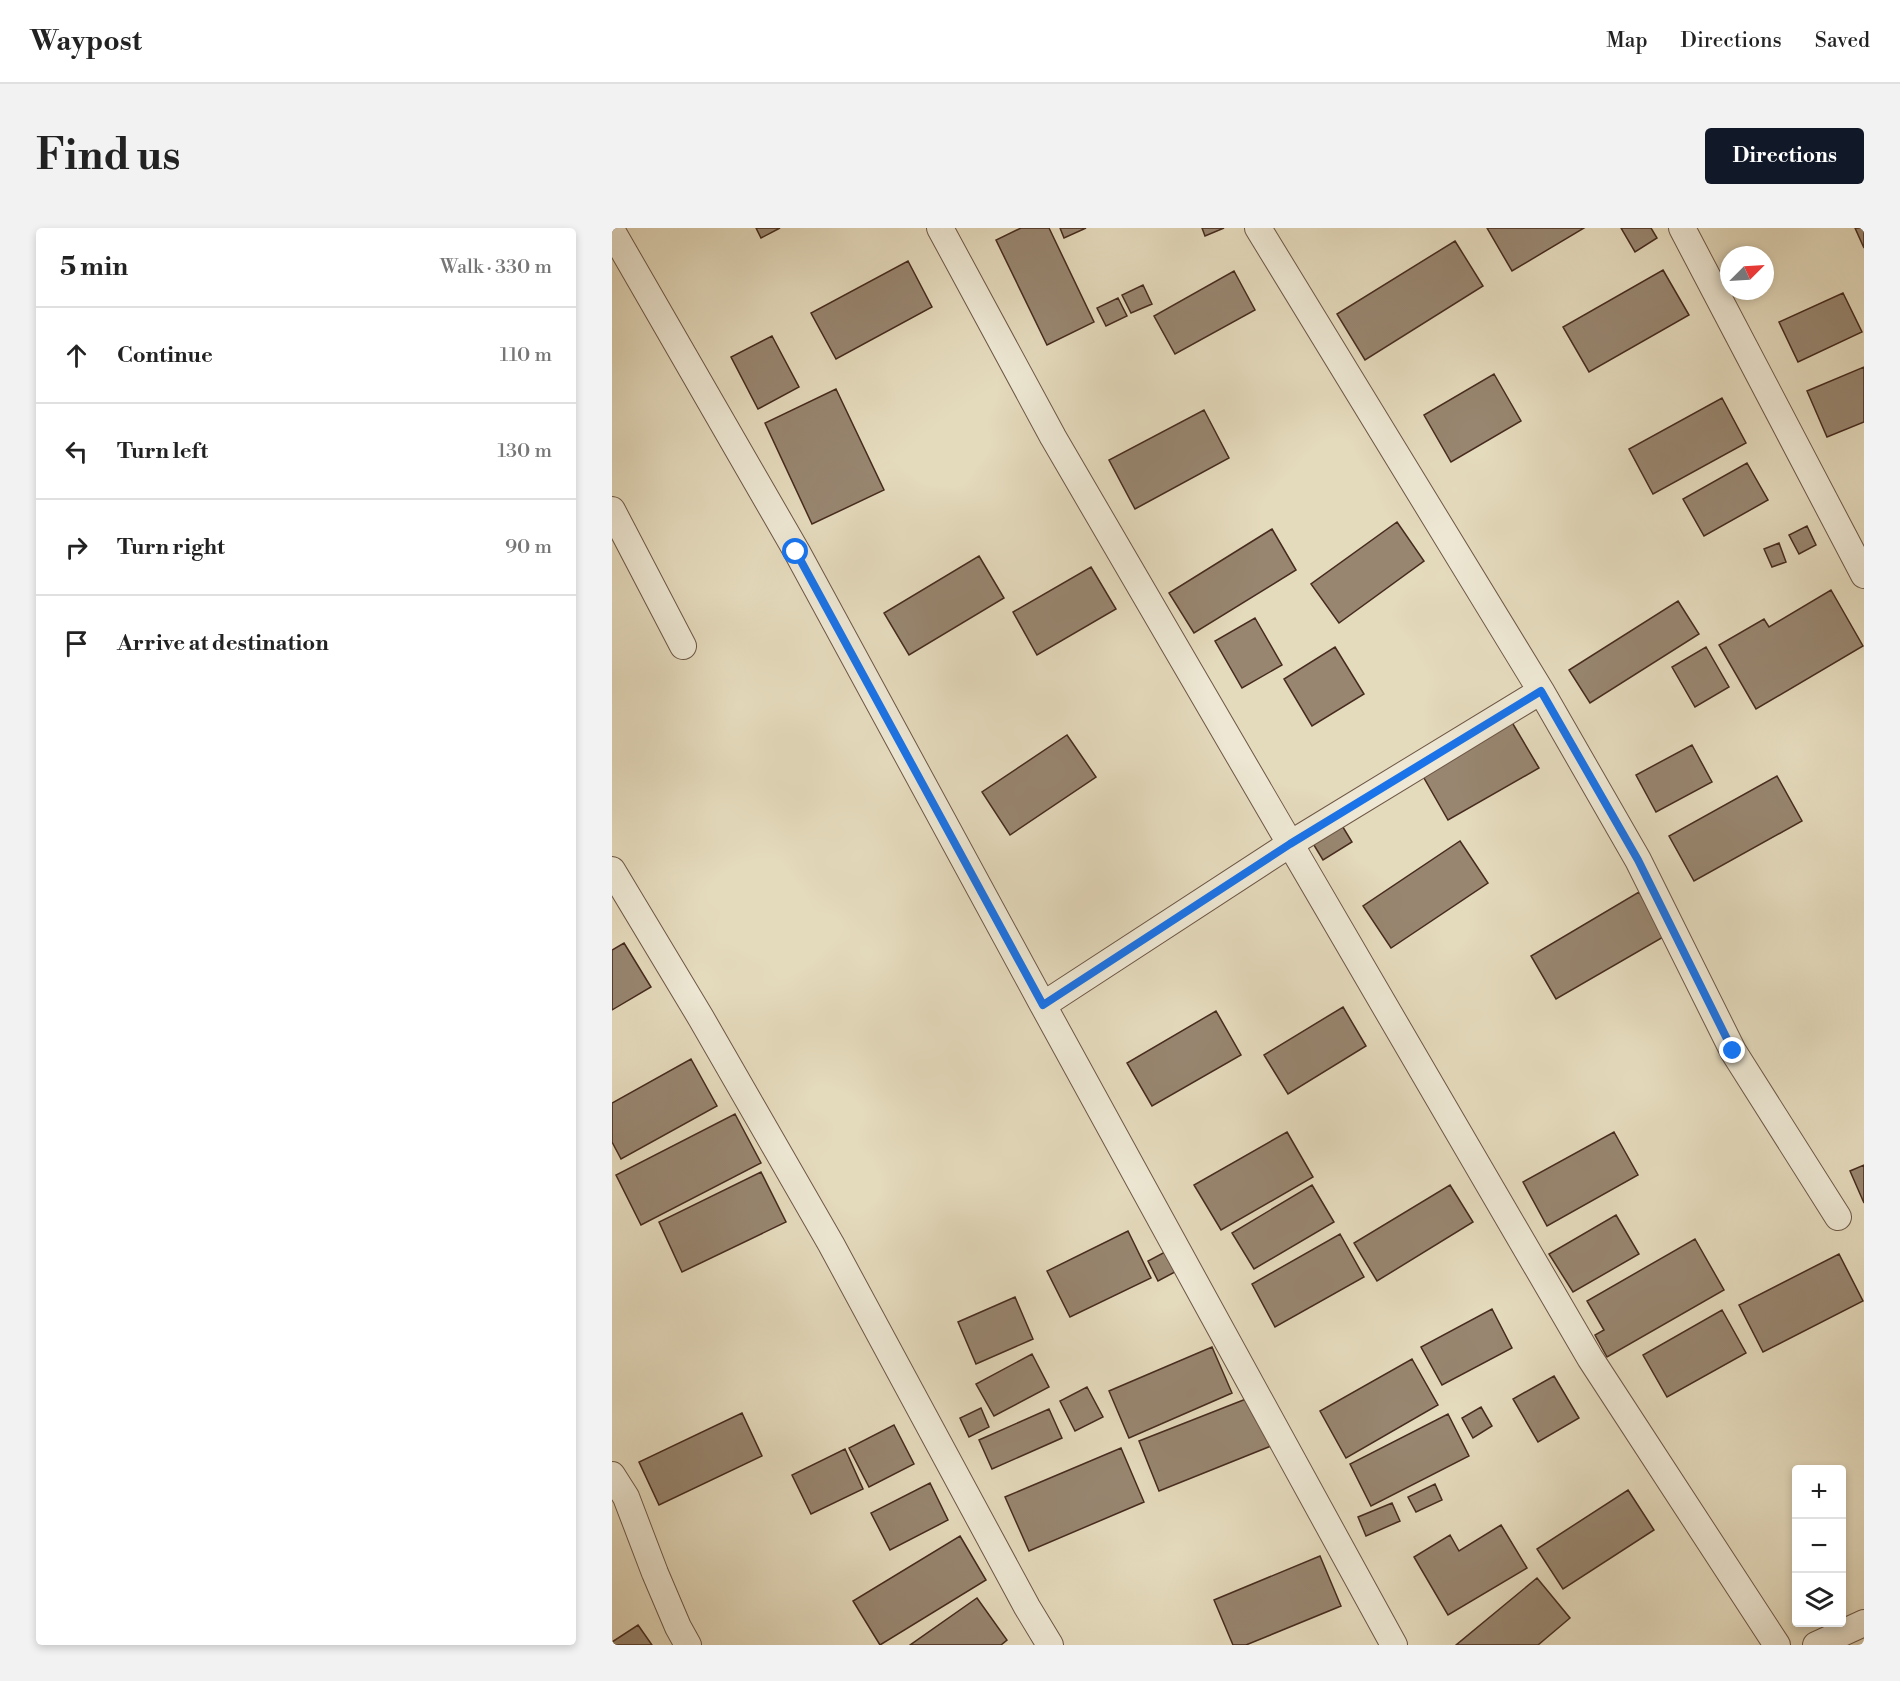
<!DOCTYPE html>
<html lang="en">
<head>
<meta charset="utf-8">
<style>
  body { margin:0; font-family:"Libre Bodoni",serif; background:#f2f2f2; color:#222 }
  .controls { position:absolute; right:18px; bottom:18px; display:grid; overflow:hidden; border-radius:6px; box-shadow:0 3px 9px #0003 }
  .controls button { width:54px; height:54px; display:grid; place-items:center; padding:0; border:0; border-bottom:2px solid #e0e0e0; background:#fff; color:#222; font:30px sans-serif }
  .compass { position:absolute; left:1108px; top:18px; width:54px; height:54px; border-radius:50%; background:#fff; box-shadow:0 3px 9px #0003; rotate:66deg }
  .stop { position:absolute; width:18px; height:18px; margin:-14px; border:4px solid #1a73e8; border-radius:50%; background:#fff }
  .stop.end { background:#1a73e8; border-color:#fff; box-shadow:0 2px 6px #0008 }
  .list { margin:0; padding:0; list-style:none }
  h2 { display:flex; justify-content:space-between; align-items:center; height:78px; margin:0; padding:0 24px; font-size:26px }
  h2 small { font-size:20px; font-weight:400; color:#767676 }
  .list li { display:grid; grid-template-columns:39px 1fr auto; gap:18px; align-items:center; box-sizing:border-box; height:96px; padding:0 24px; border-top:2px solid #e0e0e0 }
  .list b { display:block; font-size:22px; white-space:nowrap }
  .list em { font-size:20px; font-style:normal; color:#767676 }
  .icon { flex:none; width:33px; height:33px; fill:none; stroke:currentColor; stroke-width:2; stroke-linecap:round; stroke-linejoin:round }
  .map { position:relative; flex:none; width:1252px; height:1417px; overflow:hidden; border-radius:6px }
  header { display:flex; align-items:center; gap:36px; box-sizing:border-box; height:84px; padding:0 30px; background:#fff; border-bottom:2px solid #e0e0e0 }
  header strong { font-size:28px }
  nav { display:flex; gap:33px; margin-inline-start:auto; font-size:21px }
  .intro { display:flex; align-items:center; justify-content:space-between; box-sizing:border-box; height:144px; padding:0 36px }
  h1 { margin:0; font-size:42px }
  .button { padding:15px 27px; border-radius:6px; background:#111827; color:#fff; font-size:21px; font-weight:700 }
  main { display:flex; gap:36px; padding:0 36px }
  aside { flex:1; background:#fff; border-radius:6px; box-shadow:0 3px 9px #0003 }
  .map>svg:first-child { display:block }
</style>
</head>
<body>
<header>
<strong>Waypost</strong>
<nav><a>Map</a><a>Directions</a><a>Saved</a></nav>
</header>
<div class="intro"><h1>Find us</h1><a class="button">Directions</a></div>
<main>
<aside>
<h2>5 min<small>Walk · 330 m</small></h2>
<ul class="list">
<li><svg class="icon" aria-label="ahead" viewBox="0 0 24 24"><path d="M12 20V5M6 11l6-6 6 6"/></svg><div><b>Continue</b></div><em>110 m</em></li>
<li><svg class="icon" aria-label="left" viewBox="0 0 24 24"><path d="M17 20v-9H6M10 6l-5 5 5 5"/></svg><div><b>Turn left</b></div><em>130 m</em></li>
<li><svg class="icon" aria-label="right" viewBox="0 0 24 24"><path d="M7 20v-9h11M14 6l5 5-5 5"/></svg><div><b>Turn right</b></div><em>90 m</em></li>
<li><svg class="icon" aria-label="arrive" viewBox="0 0 24 24"><path d="M6 21V4h12l-3 4 3 4H6"/></svg><div><b>Arrive at destination</b></div></li>
</ul>
</aside>
<div class="map">
<svg width="1252" height="1417" viewBox="0 0 1252 1417">
  <rect width="100%" height="100%" fill="#e4dabc"/>
  <filter id="stains"><feTurbulence type="fractalNoise" baseFrequency=".00333" numOctaves="4"/><feColorMatrix values="0 0 0 0 .2 0 0 0 0 .09 0 0 0 0 .02 0 0 0 .5 -.17"/></filter>
  <radialGradient id="worn" r=".72"><stop offset=".6" stop-color="#630" stop-opacity="0"/><stop offset="1" stop-color="#630" stop-opacity=".3"/></radialGradient>
  <path fill="#988670" stroke="#462b1e" stroke-width="1.5" d="M144 0H168L149 10Z
    M409 0H437L482 94 435 117 384 12Z
    M448 0H474L452 10Z
    M590 0H612L593 8Z
    M875 0H972L900 43Z
    M1009 0H1039L1045 10 1023 24Z
    M1243 0H1252V20Z
    M843 13 871 58 753 132 725 86Z
    M296 33 320 79 224 131 199 85Z
    M1051 42 1077 87 977 144 951 99Z
    M622 43 643 82 563 126 542 88Z
    M531 57 540 76 519 85 510 67Z
    M1231 65 1250 104 1186 134 1167 94Z
    M506 70 515 88 494 98 485 80Z
    M160 108 187 159 146 181 119 129Z
    M1252 139V194L1215 209 1195 163Z
    M882 146 909 193 839 234 812 187Z
    M224 161 272 262 200 296 153 195Z
    M1110 170 1134 215 1041 266 1017 221Z
    M592 182 617 230 523 281 497 232Z
    M1135 235 1156 272 1092 308 1071 271Z
    M785 294 812 333 727 395 699 356Z
    M1195 298 1204 317 1187 326 1177 307Z
    M660 301 684 342 582 405 557 365Z
    M1167 315 1174 334 1160 339 1152 321Z
    M367 328 392 370 297 427 272 385Z
    M479 339 504 381 425 427 401 384Z
    M1219 362 1251 418 1144 481 1107 417 1152 391 1157 399Z
    M1066 373 1087 406 978 475 957 442Z
    M643 390 670 437 630 460 603 413Z
    M723 419 752 466 700 498 672 451Z
    M1094 419 1117 459 1083 479 1060 439Z
    M898 491 927 540 836 592 808 543Z
    M455 507 484 549 398 607 370 564Z
    M1080 517 1100 554 1044 584 1024 547Z
    M1165 548 1190 593 1082 653 1057 608Z
    M726 591 740 614 711 632 697 609Z
    M848 613 876 655 779 720 751 678Z
    M1027 664 1053 708 944 771 919 728Z
    M12 715 39 759 0 782V722Z
    M731 779 754 818 676 866 652 827Z
    M604 783 629 827 540 878 515 835Z
    M79 831 105 878 9 931 0 914V875Z
    M123 886 149 935 29 997 4 947Z
    M675 904 701 949 609 1002 582 957Z
    M1002 904 1026 947 935 998 911 954Z
    M1252 937V975L1238 943Z
    M149 944 174 994 70 1044 47 994Z
    M700 957 722 994 642 1041 620 1005Z
    M838 957 861 994 765 1053 742 1015Z
    M1004 987 1027 1026 961 1064 937 1026Z
    M516 1003 539 1050 458 1089 435 1043Z
    M728 1006 752 1049 663 1099 640 1056Z
    M1083 1011 1112 1062 995 1129 983 1107 992 1102 975 1073Z
    M553 1024 563 1044 546 1053 536 1033Z
    M1227 1026 1251 1073 1151 1124 1127 1077Z
    M403 1069 421 1111 364 1136 346 1094Z
    M880 1081 900 1120 830 1157 809 1119Z
    M1110 1082 1134 1125 1055 1169 1031 1127Z
    M600 1119 620 1165 517 1210 497 1163Z
    M420 1126 437 1159 382 1188 364 1156Z
    M800 1131 826 1177 734 1230 708 1183Z
    M942 1148 967 1190 926 1214 901 1171Z
    M475 1159 491 1189 463 1203 448 1173Z
    M639 1169 659 1218 547 1263 527 1213Z
    M869 1179 880 1198 861 1210 850 1190Z
    M369 1180 377 1199 357 1209 348 1190Z
    M437 1181 450 1210 380 1241 367 1212Z
    M130 1185 150 1228 47 1277 27 1234Z
    M836 1186 857 1228 759 1278 738 1236Z
    M282 1197 302 1236 257 1259 237 1220Z
    M509 1220 532 1274 417 1323 393 1269Z
    M233 1221 251 1261 199 1286 180 1247Z
    M318 1255 336 1292 278 1322 259 1285Z
    M823 1256 830 1272 804 1284 796 1269Z
    M1016 1262 1042 1302 951 1361 925 1321Z
    M780 1275 788 1293 754 1308 746 1289Z
    M889 1297 915 1340 836 1387 802 1329 838 1307 847 1323Z
    M348 1308 374 1352 268 1417 241 1373Z
    M708 1328 729 1378 634 1417H621L602 1372Z
    M925 1350 958 1390 926 1417H844Z
    M365 1370 395 1412 389 1417H298Z
    M26 1397 40 1417H0V1414Z"/>
  <g fill="none" stroke-linecap="round" stroke-linejoin="round">
    <g stroke="#6e5746" stroke-width="28">
      <path id="street" d="M328 0 441 209 978 1130 1165 1417
        M646 0 929 463
        M1070 0 1252 347
        M0 3 185 324 431 777
        M0 282 71 418
        M0 642 89 790 219 1016 415 1379 438 1417
        M0 1247 14 1269 43 1345 66 1399 76 1417
        M782 1417 431 777 678 616 929 463 1026 632 1121 823 1226 989
        M1204 1417 1252 1395"/>
    </g>
    <use href="#street" stroke="#ede7d3" stroke-width="26"/>
  </g>
  <g fill="none" stroke-linecap="round" stroke-linejoin="round">
    <path stroke="#1a73e8" stroke-width="8" d="M184 324 431 777 678 616 929 463 1026 632 1121 823"/>
  </g>
  <rect width="100%" height="100%" filter="url(#stains)"/>
  <rect width="100%" height="100%" fill="url(#worn)"/>
</svg>
<div class="controls">
<button>+</button>
<button>−</button>
<button><svg class="icon" aria-label="layers" viewBox="0 0 24 24"><path d="M12 4l9 5-9 5-9-5zM3 14l9 5 9-5"/></svg></button>
</div>
<svg class="compass" viewBox="-18 -18 36 36"><path d="M0-13l5 13h-10z" fill="#e53935"/><path d="M0 13l5-13h-10z" fill="#767676"/></svg>
<div class="stop" style="left:184px;top:324px"></div>
<div class="stop end" style="left:1121px;top:823px"></div>
</div>
</main>
</body>
</html>
